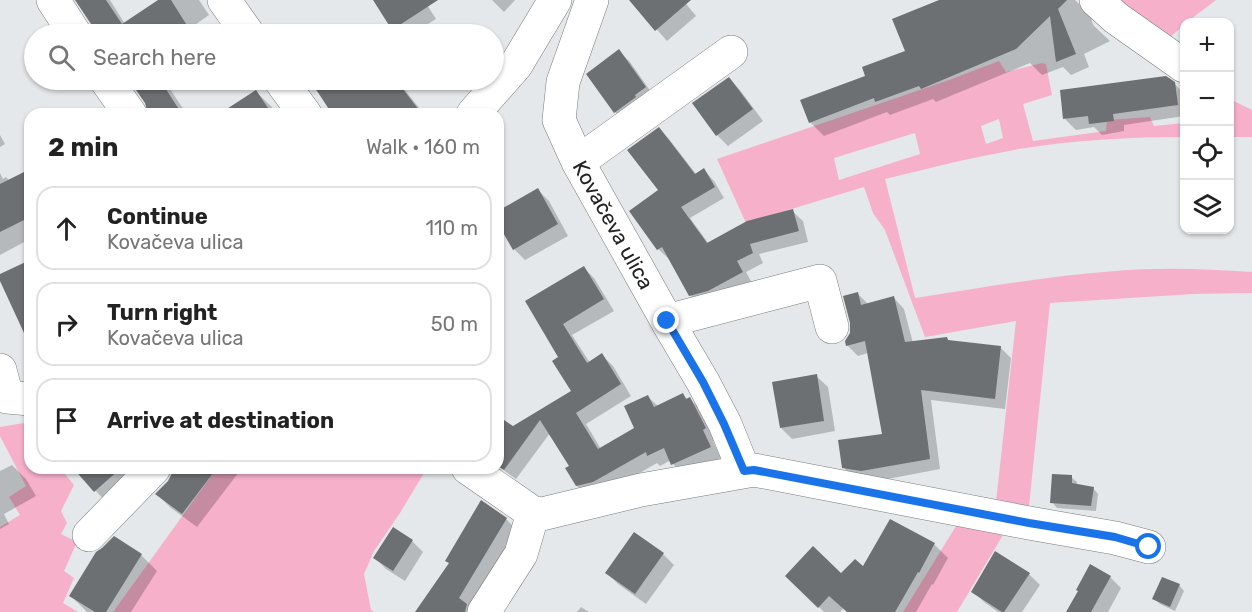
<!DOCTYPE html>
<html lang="en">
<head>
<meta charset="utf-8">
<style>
  body { margin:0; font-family:Rubik,sans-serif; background:#f6f6f6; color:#222 }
  .controls { position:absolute; right:18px; top:18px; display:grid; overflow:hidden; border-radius:12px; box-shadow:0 2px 4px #0004 }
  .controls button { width:54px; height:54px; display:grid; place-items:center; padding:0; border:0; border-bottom:2px solid #e0e0e0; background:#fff; color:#222; font:30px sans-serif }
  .stop { position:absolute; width:18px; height:18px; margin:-14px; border:4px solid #1a73e8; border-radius:50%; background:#fff }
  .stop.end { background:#1a73e8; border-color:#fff; box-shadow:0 2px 6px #0008 }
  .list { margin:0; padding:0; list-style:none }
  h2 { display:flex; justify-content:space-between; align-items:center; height:78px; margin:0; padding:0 24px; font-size:26px }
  h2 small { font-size:20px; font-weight:400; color:#767676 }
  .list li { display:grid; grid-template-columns:39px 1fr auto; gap:18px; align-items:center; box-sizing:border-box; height:84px; margin:0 12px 12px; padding:0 12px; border:2px solid #e0e0e0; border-radius:18px }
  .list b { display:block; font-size:22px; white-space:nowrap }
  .list p { margin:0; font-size:20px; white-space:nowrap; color:#767676 }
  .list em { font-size:20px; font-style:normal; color:#767676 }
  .icon { flex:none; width:33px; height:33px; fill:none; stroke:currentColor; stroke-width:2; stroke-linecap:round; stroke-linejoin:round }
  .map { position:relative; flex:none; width:1252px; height:612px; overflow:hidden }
  .search { position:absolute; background:#fff; box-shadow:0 2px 4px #0004; left:24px; top:24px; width:480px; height:66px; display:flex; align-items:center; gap:15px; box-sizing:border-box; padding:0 21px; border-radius:33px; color:#767676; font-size:22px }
  .panel { position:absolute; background:#fff; box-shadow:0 2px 4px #0004; left:24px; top:108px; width:480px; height:366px; border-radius:18px }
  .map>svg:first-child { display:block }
</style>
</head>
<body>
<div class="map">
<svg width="1252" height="612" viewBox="0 0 1252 612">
  <rect width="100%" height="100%" fill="#e4e8ea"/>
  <path fill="#f7b0ca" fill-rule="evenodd" d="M1103 0H1216L1187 22H1184V25L1161 45Z
    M999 61 1006 72 1042 63 1046 64 1052 95 1023 104 1033 141 1106 131 1107 120 1150 117 1154 126 1184 123V137C1129 137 1074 140 1019 149 974 157 929 168 885 179L915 298C981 288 1047 276 1115 271 1160 267 1207 269 1252 272V293L1194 294 1050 303 1028 516 995 511 1016 321 925 337 885 230 873 213 864 187 746 223 717 159 949 80ZM999 119 1003 138 986 144 981 126ZM915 133 920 154 839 180 834 158Z
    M1230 99 1252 110V137H1230Z
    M30 422V468H60L74 485 61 511 67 523 61 534 77 542 64 571 74 578 63 603 78 612H0V527L20 515 9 497 26 486 0 436V427Z
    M217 468H427L400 513 374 551 364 574 371 610 374 612H113Z
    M961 518 1003 535 957 612H903Z"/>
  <path fill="#0003" d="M77 0H110L125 24 160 0H199L209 15 192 27 197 34H95L92 24Z
    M375 0H424L436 19 412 34H399L393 29Z
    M492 0H515L504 12Z
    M631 0H683L696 16 667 41Z
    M943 0H1075L1091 16 1092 22 1094 26 1110 41 1084 54 1089 67 1071 75 1063 67 1042 75 1030 63 936 102 933 99 890 115 887 112 824 136 810 122 867 76 907 52Z
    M317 28 323 34H307Z
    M619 51 630 62 656 99 626 123 615 112Z
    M729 78 740 90 763 121 728 146 717 135 694 104Z
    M130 80H164L186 113 188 114H150L147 102Z
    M305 80H355L362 90 377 80H397L424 114H334L320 94Z
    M1174 83 1184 94V116L1124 125V131L1102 135 1094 127 1076 130 1065 119Z
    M256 92 271 106 276 114H222Z
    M659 129 669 139 696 174 704 170 714 181 724 198 690 218 709 244 792 211 803 221 808 242 759 254 763 263 746 272 752 283 700 306 690 295 670 259H669L658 249 660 191Z
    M0 135 5 144 0 147Z
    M30 170V239L0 255V173L3 179 6 177 10 181Z
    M538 190 549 201 568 236 525 260 514 249 498 221V213Z
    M583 267 594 278 614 311 572 335 590 363 602 355 613 366 631 396 586 424 601 449 636 429 648 397 658 406 683 395 688 400 690 399 701 410 716 440 713 441 721 458 684 475 673 464 671 460 660 466 657 463 605 493 589 497 577 486 571 467 550 433 516 479 498 466V417L513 428 573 391 560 358 537 319Z
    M858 294 868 304 894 298 904 309 913 343 949 341 1000 347 1011 358 1005 409 931 400 940 469 872 482 854 478 843 467 884 435 868 353 858 356 847 345 851 333Z
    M498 340 504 348 498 352Z
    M816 376 828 387 835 431 792 439 781 428Z
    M12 465 26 479 36 496 4 514 9 524 0 529V471Z
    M75 468H144L106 502Z
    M174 468H242L197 527 171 508 157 494 169 481 173 474Z
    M1071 477 1077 482V485L1093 488 1098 494 1096 511 1057 508 1052 502Z
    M506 519 517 530 473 612H417L450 564Z
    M412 541 423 552 405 581 386 569 375 558Z
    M934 544 948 558 933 585 932 584 916 612H848L844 608 840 612H824L787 576 841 575Z
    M663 554 674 565 646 604 618 584 607 573Z
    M141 555 157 571 131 612H87L71 596Z
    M1029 574 1040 585 1022 612H998L984 602 973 591Z
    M1110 577 1121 588 1108 612H1071Z
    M1179 585 1184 591 1175 611 1160 604 1154 599Z
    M581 607 589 612H577Z"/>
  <path fill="#6c7072" d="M75 0H106L122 24 158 0H171L188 27 177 34H93L91 24Z
    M373 0H438L392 30Z
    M629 0H691L655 31Z
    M939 0H1067L1058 9 1076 54 1056 62 1050 16 1016 49 921 89 919 86 875 102 874 98 809 123 800 100 865 76 862 67 905 51 892 19Z
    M619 49 646 87 635 95 636 97 614 113 586 74Z
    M1166 76 1175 82 1178 105 1113 114 1114 121 1089 124 1088 116 1063 119 1060 90Z
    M729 77 753 109 716 136 692 103Z
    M129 80H160L182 114H148L145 103Z
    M310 80H396L422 114H332Z
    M256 90 272 114H219Z
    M659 127 695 174 704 168 715 187 681 207 707 243 747 221 793 209 799 231 750 244 753 253 737 261 743 272 708 291 689 296 662 247 657 250 629 211 658 190 627 150Z
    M30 169V217L0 232V184Z
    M538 188 558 224 513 250 498 224V211Z
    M30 260V346L0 281V274Z
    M584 266 604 299 563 324 587 363 602 353 621 384 576 413 598 449 634 428 624 406 648 395 654 407 683 393 686 399 690 397 706 428 703 430 711 447 671 465 664 448 647 456 646 452 593 482 576 486 565 468 569 466 540 420 504 470 498 466V416L513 426 571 391 552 361 558 357 525 301Z
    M858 292 861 305 894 296 905 342 947 337 948 340 1001 346 995 399 921 390 930 459 861 471 842 468 838 440 882 434 865 341 846 346 845 341 850 333V323L843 296Z
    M817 374 824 421 780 428 772 382Z
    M73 468H121L94 492Z
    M172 468H217L182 514 155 494 168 481 172 473Z
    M1052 474 1072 475V483L1094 487 1091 506 1050 503Z
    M481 500 507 518 459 598 467 604 465 612H415L449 563 445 561Z
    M890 519 935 543 919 573 918 572 895 612H847L829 596 818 608 785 576 813 546 841 573 855 559 863 566Z
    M393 527 413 540 393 571 373 558Z
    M634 532 664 553 635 594 605 573Z
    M114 536 142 554 106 612H95L69 596 96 552 102 548Z
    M995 551 1030 573 1004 612H1002L971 592Z
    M1090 564 1111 576 1091 612H1066L1078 591 1076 590Z
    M1162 577 1180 584 1170 607 1152 599Z"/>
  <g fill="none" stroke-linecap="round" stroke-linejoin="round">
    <g stroke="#787c7e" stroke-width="34">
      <path id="minor" d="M53 0 75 34
        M224 0 248 34
        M592 0 563 82 559 120 578 162 667 321 703 382 725 424 744 471
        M1096 0 1116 18 1184 66
        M106 80 130 114
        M280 80 305 114
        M473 114 516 65 555 0
        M578 162 731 52
        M667 321 820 281 832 327
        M0 370 7 397 30 399
        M468 468 533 513 542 514 641 490 754 470 1029 523 1115 538 1149 547
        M89 535 154 468
        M484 612 521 554 533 513"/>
    </g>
    <use href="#minor" stroke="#fff" stroke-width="33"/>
  </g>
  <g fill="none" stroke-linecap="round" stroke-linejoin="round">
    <path stroke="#1a73e8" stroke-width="8" d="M667 321 703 382 724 424 744 471 754 470 1029 523 1115 537 1149 547"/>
  </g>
  <g text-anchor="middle" stroke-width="5" stroke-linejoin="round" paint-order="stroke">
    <g font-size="21" fill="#212223" stroke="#fff">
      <text transform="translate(613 225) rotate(61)" y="7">Kovačeva ulica</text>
    </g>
  </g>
</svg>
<div class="controls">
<button>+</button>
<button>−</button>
<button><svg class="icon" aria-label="locate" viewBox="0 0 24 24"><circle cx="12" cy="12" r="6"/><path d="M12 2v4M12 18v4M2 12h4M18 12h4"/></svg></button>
<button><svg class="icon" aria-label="layers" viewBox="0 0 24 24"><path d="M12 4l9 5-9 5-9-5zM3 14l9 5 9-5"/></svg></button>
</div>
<div class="stop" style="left:1149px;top:547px"></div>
<div class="stop end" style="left:667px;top:321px"></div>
<div class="search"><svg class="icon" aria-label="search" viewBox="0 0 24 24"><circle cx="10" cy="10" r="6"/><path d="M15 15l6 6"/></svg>Search here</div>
<section class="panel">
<h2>2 min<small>Walk · 160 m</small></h2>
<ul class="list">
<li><svg class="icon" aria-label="ahead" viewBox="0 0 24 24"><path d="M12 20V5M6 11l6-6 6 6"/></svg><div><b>Continue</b><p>Kovačeva ulica</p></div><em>110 m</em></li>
<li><svg class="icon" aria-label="right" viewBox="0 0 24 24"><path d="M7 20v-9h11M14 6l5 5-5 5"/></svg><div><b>Turn right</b><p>Kovačeva ulica</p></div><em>50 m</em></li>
<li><svg class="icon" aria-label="arrive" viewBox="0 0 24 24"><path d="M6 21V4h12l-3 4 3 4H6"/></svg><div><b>Arrive at destination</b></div></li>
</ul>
</section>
</div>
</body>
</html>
